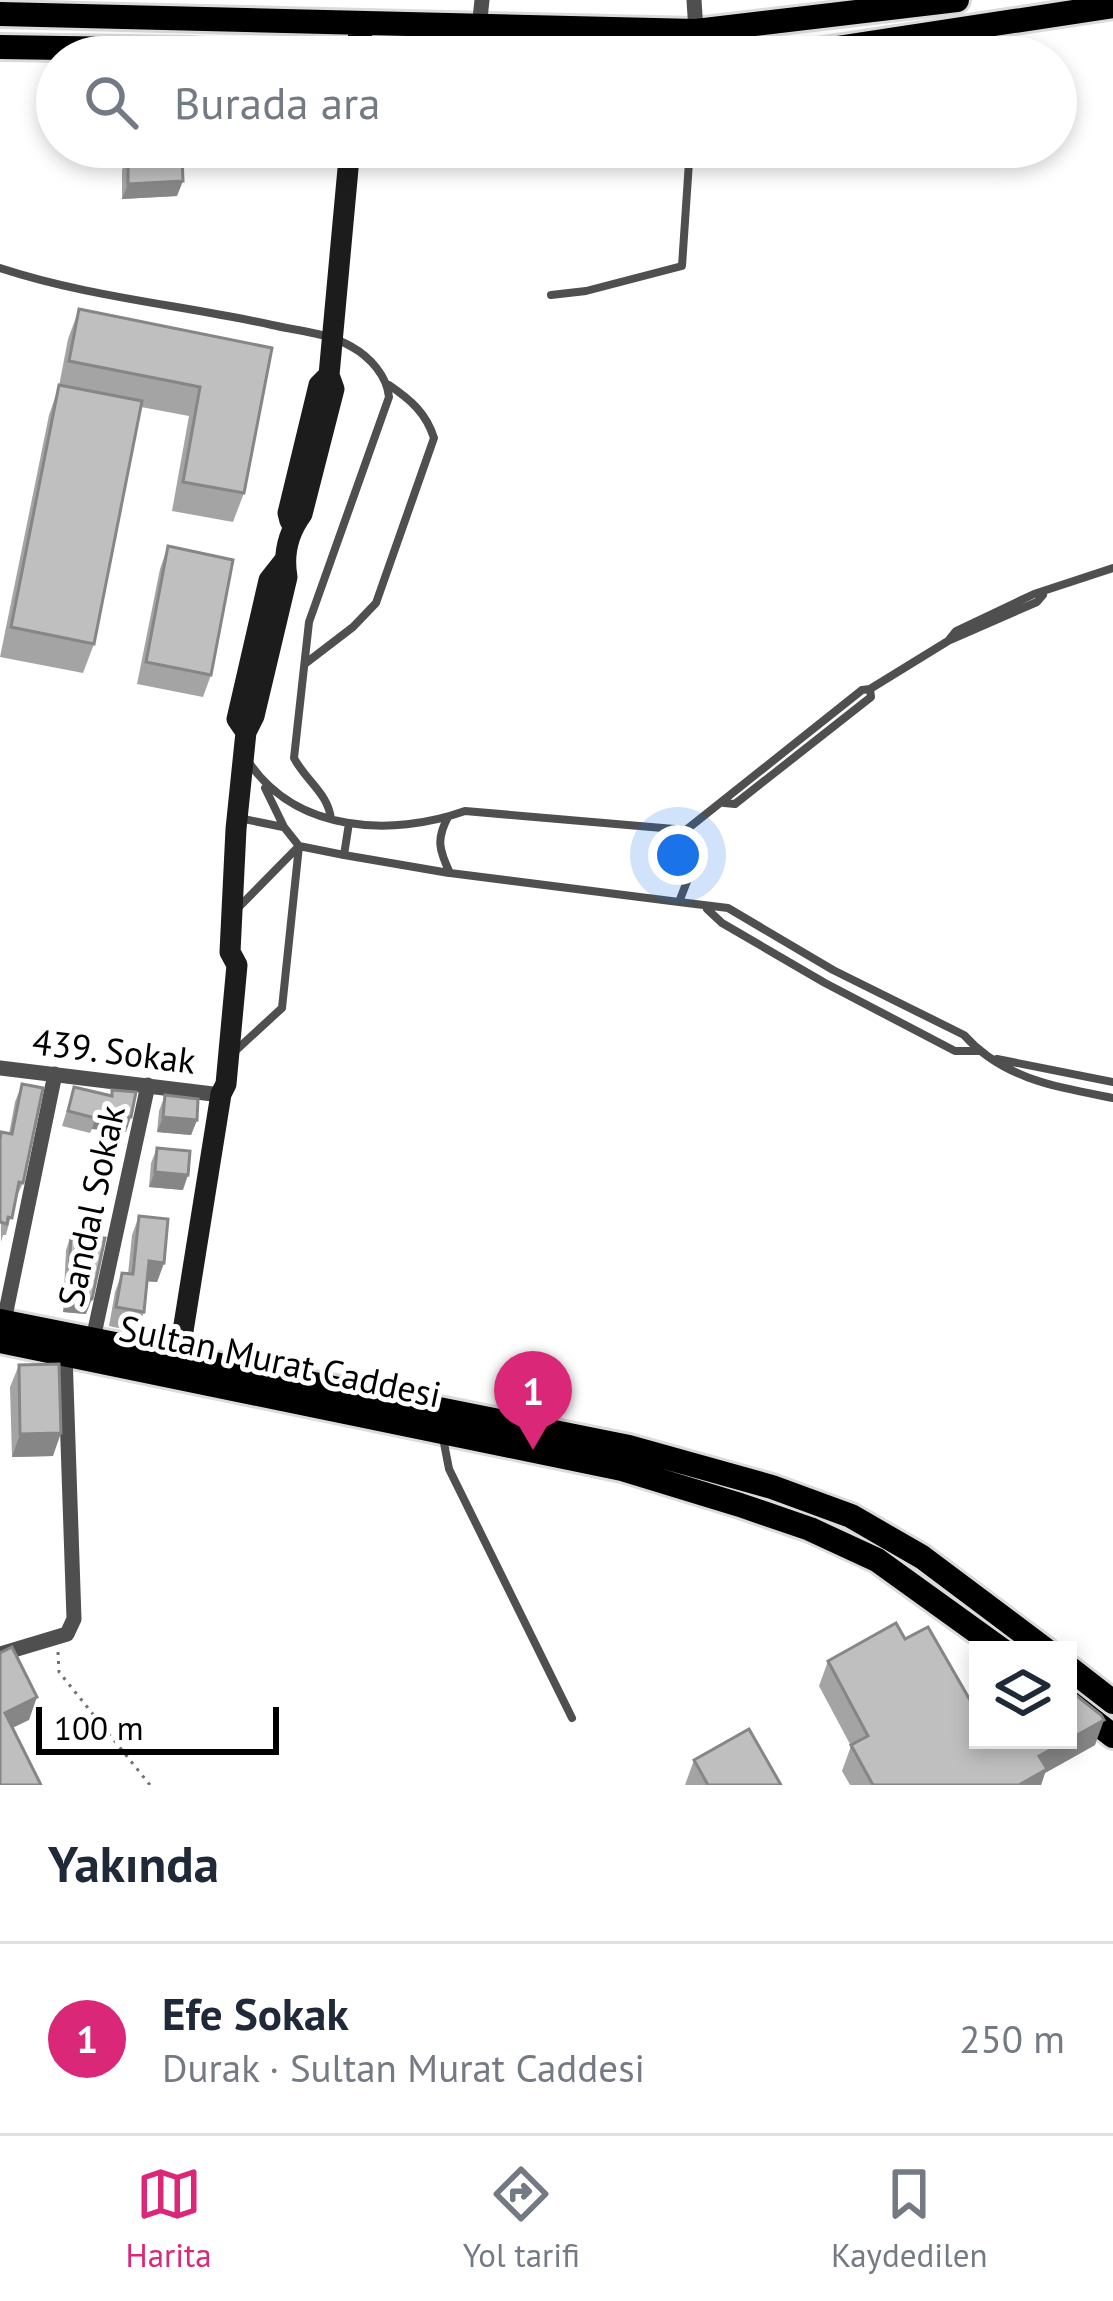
<!DOCTYPE html>
<html lang="tr">
<head>
<meta charset="utf-8">
<style>
  body { margin:0; font-family:"PT Sans",sans-serif; background:#f6f6f7; color:#1f2937 }
  .controls { position:absolute; right:36px; bottom:36px; display:grid; overflow:hidden; border-radius:0px; box-shadow:0 6px 18px #0003 }
  .controls button { width:108px; height:108px; display:grid; place-items:center; padding:0; border:0; border-bottom:3px solid #e0e1e3; background:#fff; color:#1f2937; font:60px sans-serif }
  .scale { position:absolute; left:36px; bottom:30px; width:243px; box-sizing:border-box; padding-left:12px; border:6px solid #000; border-top:0; font-size:33px; line-height:42px; white-space:nowrap; color:#000; -webkit-text-stroke:9px #fff; paint-order:stroke }
  .you { position:absolute; left:678px; top:855px; width:42px; height:42px; margin:-30px; border:9px solid #fff; border-radius:50%; background:#1a73e8; box-shadow:0 0 0 18px #1a73e833 }
  .badge { display:grid; place-items:center; width:78px; height:78px; border-radius:50%; background:#db2777; color:#fff; font-size:39px; font-weight:700 }
  .pin { position:absolute; translate:-50% -99px; filter:drop-shadow(0 3px 6px #0008) }
  .pin::after { content:''; position:absolute; top:63px; width:42px; height:36px; background:inherit; clip-path:polygon(0 0,100% 0,50% 100%) }
  .list { margin:0; padding:0; list-style:none }
  h2 { display:flex; justify-content:space-between; align-items:center; height:156px; margin:0; padding:0 48px; font-size:51px }
  h2 small { font-size:39px; font-weight:400; color:#747a83 }
  .list li { display:grid; grid-template-columns:78px 1fr auto; gap:36px; align-items:center; box-sizing:border-box; height:192px; padding:0 48px; border-top:3px solid #e0e1e3 }
  .list b { display:block; font-size:45px; white-space:nowrap }
  .list p { margin:0; font-size:39px; white-space:nowrap; color:#747a83 }
  .list em { font-size:39px; font-style:normal; color:#747a83 }
  .icon { flex:none; width:66px; height:66px; fill:none; stroke:currentColor; stroke-width:2; stroke-linecap:round; stroke-linejoin:round }
  .map { position:relative; flex:none; width:1113px; height:1785px; overflow:hidden }
  .search { position:absolute; background:#fff; box-shadow:0 6px 18px #0003; left:36px; right:36px; top:36px; height:132px; display:flex; align-items:center; gap:30px; box-sizing:border-box; padding:0 42px; border-radius:66px; color:#747a83; font-size:45px }
  .sheet { height:348px; background:#fff }
  nav { display:flex; justify-content:space-around; align-items:center; box-sizing:border-box; height:168px; border-top:3px solid #e0e1e3; background:#fff; font-size:33px; color:#747a83 }
  nav a { display:grid; justify-items:center; gap:6px }
  nav .on { color:#db2777 }
  .map>svg:first-child { display:block }
</style>
</head>
<body>
<div class="map">
<svg width="1113" height="1785" viewBox="0 0 1113 1785">
  <rect width="100%" height="100%" fill="#fff"/>
  <g fill="none" stroke-linecap="round" stroke-linejoin="round">
    <g stroke="#dbdbdb" stroke-width="30">
      <path id="primary" d="M0 14 696 31 957 0
        M0 47 190 50 301 57
        M358 57 361 25
        M778 57 1113 6
        M0 1321 629 1447 772 1487 851 1516 922 1557 1046 1650
        M0 1341 622 1469 740 1505 810 1529 877 1560 1002 1650
        M1068 1667 1113 1702
        M1068 1701 1113 1736"/>
    </g>
    <path stroke="#717171" stroke-width="3" stroke-dasharray="3 6" stroke-linecap="butt" d="M58 1652 59 1672 150 1785"/>
    <path stroke="#4f4f4f" stroke-width="8" d="M0 268C88 297 182 305 272 325 298 331 329 333 352 347 370 357 387 376 389 397L309 622 294 758C306 781 328 793 331 819
      M551 295 586 291 682 266 690 147
      M950 640 1037 602 1043 595
      M306 663 353 627 376 603 434 438C426 413 411 400 389 385
      M248 761C296 833 392 837 465 811L686 830 862 690 870 689 948 641 956 631 1034 594 1113 568
      M724 803 735 804 871 697 870 689
      M448 817C436 839 439 850 450 873L679 902
      M239 818 283 827
      M686 830 691 871 679 902 728 908 833 970 964 1035C1003 1079 1057 1087 1113 1098
      M344 855 449 873
      M237 909 299 846 344 855 349 823
      M707 909 722 923 825 983 955 1051H978
      M233 1053 282 1008 299 846 284 827 265 788
      M997 1059 1113 1082
      M443 1438 449 1469 572 1718"/>
    <path stroke="#4f4f4f" stroke-width="15" d="M694 0 696 31
      M479 28 482 0
      M0 1068 221 1095
      M4 1321 55 1074
      M93 1339 148 1085
      M0 1654 67 1634 74 1619 65 1354"/>
    <path stroke="#1c1c1c" stroke-width="21" d="M290 521 288 513 319 385 329 375
      M246 732 237 719 269 580 284 561
      M179 1356 221 1094 226 1084 237 965 230 952 236 829 246 732 254 716 287 577C283 554 288 533 302 514L334 389 329 375 350 147"/>
    <use href="#primary" stroke="#000" stroke-width="24"/>
  </g>
  <path fill="#a4a4a4" d="M128 155 177 196 122 199V170Z
    M79 309 272 348 244 493 233 522 172 511 189 416 141 407 94 644 83 673 0 657 49 415 59 386 68 339Z
    M168 546 211 675 203 697 137 684 160 569Z
    M22 1084 23 1183 15 1200 6 1235H3L1 1242 0 1136 9 1134 15 1102Z
    M74 1087 111 1095 112 1090 126 1132 92 1129 90 1133 62 1126Z
    M165 1095 197 1120 191 1135 157 1132 159 1111Z
    M157 1148 183 1190 149 1187 151 1163Z
    M139 1216 164 1263 157 1282 147 1281 144 1312 137 1332 109 1326 115 1292 122 1273 128 1274 132 1235Z
    M71 1235 86 1314 63 1312 66 1250Z
    M19 1365 53 1456 12 1457 10 1387Z
    M905 1639 994 1743 1095 1745 1045 1773 1041 1785H850L842 1771 851 1746 819 1686 828 1661Z
    M694 1760 781 1785H685Z"/>
  <path fill="#868686" d="M183 181 177 196 122 199 128 184Z
    M97 1113 131 1117 126 1132 92 1129Z
    M163 1117 197 1120 191 1135 157 1132Z
    M155 1172 188 1175 183 1190 149 1187Z
    M149 1261 164 1263 157 1282 142 1281Z
    M68 1297 92 1299 86 1314 63 1312Z
    M61 1433 53 1456 12 1457 20 1434Z
    M37 1697 29 1720 0 1734 5 1713Z
    M1104 1720 1095 1745 1045 1773 1041 1785H1019L1039 1756Z"/>
  <path fill="#bfbfbf" stroke="#868686" stroke-width="3" d="M128 155 182 156 183 181 128 184Z
    M79 309 272 348 244 493 183 482 200 387 69 361Z
    M59 385 142 401 94 644 11 627Z
    M168 546 233 560 211 675 146 662Z
    M22 1084 43 1088 23 1183 19 1182 12 1218 8 1217 7 1224 0 1222V1140L1 1132 12 1134Z
    M74 1087 112 1096V1090L136 1092 131 1117 97 1113 95 1118 68 1111Z
    M165 1095 198 1099 197 1120 163 1117Z
    M157 1148 190 1151 188 1175 155 1172Z
    M139 1216 168 1219 164 1263 149 1261 144 1312 116 1307 122 1273 133 1274Z
    M71 1235 105 1238 92 1299 68 1297Z
    M59 1364 61 1433 20 1434 19 1365Z
    M896 1623 905 1639 928 1627 978 1714V1740H992L994 1743 1000 1740H1068L1039 1756 1047 1769 1019 1785H873L851 1745 868 1736 828 1661Z
    M12 1647 37 1697 5 1713 41 1785H0V1653Z
    M1077 1696 1101 1715 1104 1720 1068 1740V1701Z
    M749 1729 781 1785H708L694 1760Z"/>
  <g text-anchor="middle" stroke-width="10" stroke-linejoin="round" paint-order="stroke">
    <g font-size="36" fill="#000" stroke="#fff">
      <text transform="translate(114 1051) rotate(7)" y="13">439. Sokak</text>
      <text transform="translate(91 1206) rotate(-78)" y="13">Sandal Sokak</text>
      <text transform="translate(280 1361) rotate(12)" y="13">Sultan Murat Caddesi</text>
    </g>
  </g>
</svg>
<div class="controls">
<button><svg class="icon" aria-label="layers" viewBox="0 0 24 24"><path d="M12 4l9 5-9 5-9-5zM3 14l9 5 9-5"/></svg></button>
</div>
<div class="scale">100 m</div>
<div class="you"></div>
<div class="pin badge" style="left:533px;top:1450px">1</div>
<div class="search"><svg class="icon" aria-label="search" viewBox="0 0 24 24"><circle cx="10" cy="10" r="6"/><path d="M15 15l6 6"/></svg>Burada ara</div>
</div>
<section class="sheet">
<h2>Yakında<small></small></h2>
<ul class="list">
<li><span class="badge">1</span><div><b>Efe Sokak</b><p>Durak · Sultan Murat Caddesi</p></div><em>250 m</em></li>
</ul>
</section>
<nav>
<a class="on"><svg class="icon" aria-label="map" viewBox="0 0 24 24"><path d="M3 6l6-2 6 2 6-2v14l-6 2-6-2-6 2zM9 4v14M15 6v14"/></svg>Harita</a>
<a><svg class="icon" aria-label="directions" viewBox="0 0 24 24"><path d="M12 3l9 9-9 9-9-9zM9 14v-3h6M13 9l2 2-2 2"/></svg>Yol tarifi</a>
<a><svg class="icon" aria-label="saved" viewBox="0 0 24 24"><path d="M7 4h10v16l-5-4-5 4z"/></svg>Kaydedilen</a>
</nav>
</body>
</html>
